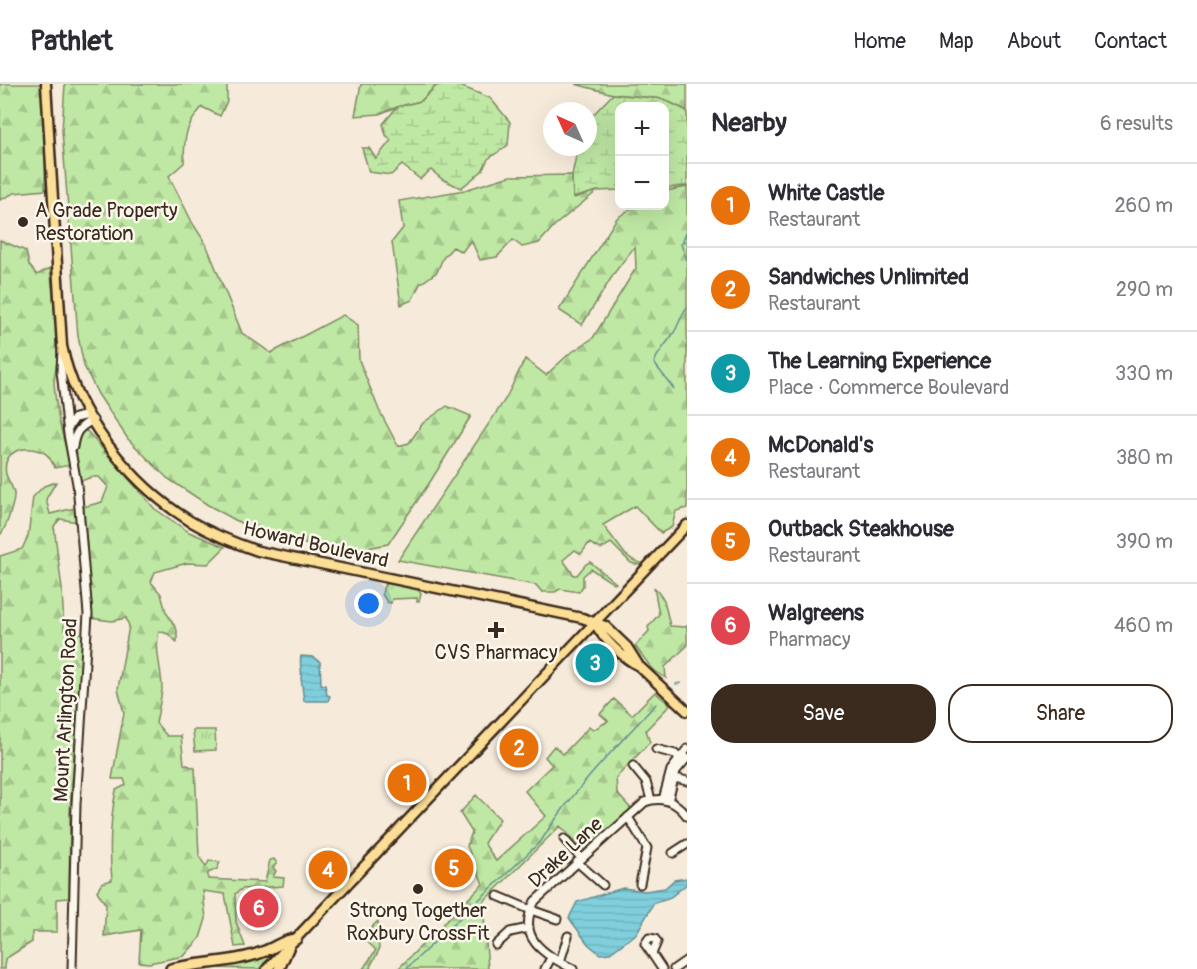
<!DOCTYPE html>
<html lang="en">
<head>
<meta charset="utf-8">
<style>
  body { margin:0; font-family:Pangolin,sans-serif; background:#f2f2f3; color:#2b2b33 }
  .controls { position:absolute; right:18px; top:18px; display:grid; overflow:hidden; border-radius:12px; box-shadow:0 6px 24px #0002 }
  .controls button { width:54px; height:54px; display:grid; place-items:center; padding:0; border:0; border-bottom:2px solid #e1e1e2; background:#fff; color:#2b2b33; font:30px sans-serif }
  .compass { position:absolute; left:543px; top:18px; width:54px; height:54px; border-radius:50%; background:#fff; box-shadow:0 6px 24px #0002; rotate:315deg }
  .you { position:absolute; left:369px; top:520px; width:21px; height:21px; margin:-15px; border:4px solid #fff; border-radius:50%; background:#1a73e8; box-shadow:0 0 0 9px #1a73e833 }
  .badge { display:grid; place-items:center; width:39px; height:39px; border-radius:50%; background:#3b2a1e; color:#fff; font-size:20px; font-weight:700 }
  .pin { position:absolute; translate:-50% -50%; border:3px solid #fff; box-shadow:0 2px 6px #0006 }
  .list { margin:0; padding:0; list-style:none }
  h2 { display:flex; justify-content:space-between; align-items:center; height:78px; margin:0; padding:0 24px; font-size:26px }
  h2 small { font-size:20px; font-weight:400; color:#7c7c81 }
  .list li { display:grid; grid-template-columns:39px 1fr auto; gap:18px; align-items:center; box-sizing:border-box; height:84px; padding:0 24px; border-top:2px solid #e1e1e2 }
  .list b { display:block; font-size:22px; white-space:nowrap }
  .list p { margin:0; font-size:20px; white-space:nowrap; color:#7c7c81 }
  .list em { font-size:20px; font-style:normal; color:#7c7c81 }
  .actions { display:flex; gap:12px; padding:18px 24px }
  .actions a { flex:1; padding:14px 0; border:2px solid #3b2a1e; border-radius:24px; text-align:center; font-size:21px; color:#3b2a1e }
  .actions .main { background:#3b2a1e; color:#fff }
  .map { position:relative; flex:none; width:687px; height:885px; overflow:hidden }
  header { display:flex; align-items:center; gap:36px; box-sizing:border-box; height:84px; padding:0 30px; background:#fff; border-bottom:2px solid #e1e1e2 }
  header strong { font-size:28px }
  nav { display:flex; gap:33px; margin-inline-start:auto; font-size:21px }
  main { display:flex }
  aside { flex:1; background:#fff }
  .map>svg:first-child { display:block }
</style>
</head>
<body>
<header>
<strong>Pathlet</strong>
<nav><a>Home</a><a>Map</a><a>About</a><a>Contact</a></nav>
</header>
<main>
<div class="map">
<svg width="687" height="885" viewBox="0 0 687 885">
  <defs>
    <pattern id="grass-tufts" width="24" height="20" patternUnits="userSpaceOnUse" patternTransform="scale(1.5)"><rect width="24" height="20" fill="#bfe8a4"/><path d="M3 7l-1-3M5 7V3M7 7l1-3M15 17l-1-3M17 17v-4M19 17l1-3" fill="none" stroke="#a5c78d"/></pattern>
    <pattern id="forest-firs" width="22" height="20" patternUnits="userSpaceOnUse" patternTransform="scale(1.5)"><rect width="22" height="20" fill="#bfe8a4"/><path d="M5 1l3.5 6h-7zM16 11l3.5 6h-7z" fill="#a5c78d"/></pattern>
    <pattern id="wetland-marsh" width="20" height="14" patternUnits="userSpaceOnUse" patternTransform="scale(1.5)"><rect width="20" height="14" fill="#bfe8a4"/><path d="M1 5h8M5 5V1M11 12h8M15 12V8" fill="none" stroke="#a5c78d"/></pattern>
    <pattern id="water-rules" width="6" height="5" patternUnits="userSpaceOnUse" patternTransform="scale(1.5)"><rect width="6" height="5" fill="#80cfdd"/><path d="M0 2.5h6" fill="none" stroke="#70b2bd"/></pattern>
  </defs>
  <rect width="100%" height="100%" fill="#f6eada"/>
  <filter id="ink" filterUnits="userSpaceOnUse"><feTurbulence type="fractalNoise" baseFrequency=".0167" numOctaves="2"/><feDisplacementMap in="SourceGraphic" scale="12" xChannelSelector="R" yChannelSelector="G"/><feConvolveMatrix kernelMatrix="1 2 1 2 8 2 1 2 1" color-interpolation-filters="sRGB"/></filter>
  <g filter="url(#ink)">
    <path fill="url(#grass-tufts)" stroke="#7d8961" stroke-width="1.5" d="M389 499 418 505 421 510 419 518H417V514L392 515 391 519 387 518 382 510 384 501Z
      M193 646H215L216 666 195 667Z
      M273 868 274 869 259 885 207 884 208 882Z"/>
    <path fill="url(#forest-firs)" stroke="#7d8961" stroke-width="1.5" d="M0 0H43L46 36 45 106 14 109 0 116Z
      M65 0H227V17L220 32 202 23C185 43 184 54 184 79L169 92 193 140 206 160 242 249 271 269 343 231 358 241 359 276 379 326 398 362 409 359 423 339 447 322 471 332 430 398 388 460 341 469 257 448 208 421 167 394 128 355 98 310 84 282 78 252 62 47Z
      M361 0H437L421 17 397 23 379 30 355 32Z
      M575 0H687V27L663 15 613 10Z
      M572 91 573 114 597 107 554 142 539 159 522 163 513 156 497 173 480 176 471 156 462 168 453 163 443 174 437 188 420 200 412 216 401 221 392 158 403 144 399 117 465 106 510 92Z
      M687 103V424L676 427 672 443 661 449 635 422 603 441 625 470 633 476 641 479V481L631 479 611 459 601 465 589 459 581 470 575 466 563 476 574 491H577L586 480 590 478 616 499 614 500 591 485 583 492V502L579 508 560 505 555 508H542L536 501 398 476 506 314 525 275 546 291 569 270 593 254 636 184 635 162 615 188 582 241 559 226 617 134 635 122H664L665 107Z
      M0 156 26 167 29 181 37 191 50 184 57 246V277L54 297 55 311 59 337 70 381 55 384C51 376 48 369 40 367 21 361 2 368 6 390 8 398 15 405 14 412 14 420 5 447 0 451Z
      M86 346 155 425 189 448 225 463 208 480 187 479 155 488 151 498 161 510 166 528 177 546V558L168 550 159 547C154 566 162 585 162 605 161 616 158 628 156 639L167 652H181L184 680 195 684 199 772 206 783 209 777 220 778 217 785 208 789V795L265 798 270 776 274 775 277 779 273 783 276 787 273 793 284 794 283 802 242 805 235 810 236 838 245 862 235 863 225 810 203 807 206 835 200 854 184 872 149 879 139 878 141 846 104 852 106 821 97 807 102 799 112 796C109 766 110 736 116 706L126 701 124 695H112L124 629 118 605 129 542 126 534 112 537 90 534 83 423 102 418 108 403 99 393H92L81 397 77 376 73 369 77 351Z
      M56 398 46 415 50 430 75 424 78 438 60 435 54 442 62 505 64 546 83 550 70 728 69 814 57 815V848H32V858L5 875V885H0V472L22 465 28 452 33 413 44 402Z
      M654 503 664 516 670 542 685 543 687 542V562L665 583 666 594 653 586 635 562 649 547 648 543 659 530Z
      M655 608 670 621 646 646 650 658 616 694 617 709 631 725 585 767 560 742 483 818 488 885H398L483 800 467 762 472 748 460 729 476 711 500 735 484 759 496 777 546 732 525 707 552 681 545 673 554 662 563 670 589 643 593 646 608 637 600 630 614 615 632 631Z
      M378 837 379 866 370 883 371 885H363L376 866 362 853Z"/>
    <path fill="url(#wetland-marsh)" stroke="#7d8961" stroke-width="1.5" d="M447 0H455L490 14 510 38 508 61 488 75 482 87 461 104 442 95 431 86 420 95 402 81 391 91 369 88 362 64H369L376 75 391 56 386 51 383 40 397 23 421 17 436 2Z
      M613 10 663 15 687 27V102L665 104 664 22H620L619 106 597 107 573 114 572 91 578 63H588V36Z"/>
    <path fill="url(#water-rules)" stroke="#648d91" stroke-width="1.5" d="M301 572 313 573 320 578 321 600 325 601 327 611 330 612 328 617H304L301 594C303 591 299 579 301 572Z
      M687 794V800L668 815 654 819 636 850 610 869 600 870 588 860 569 834 577 818 623 804 645 807 665 804 674 796Z"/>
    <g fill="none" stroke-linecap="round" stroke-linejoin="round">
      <path stroke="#648d91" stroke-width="1.5" d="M687 156 681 160 687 177
        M682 159 687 147
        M674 305 654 279C658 267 666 261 673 250 679 241 681 231 687 223
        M676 600 681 599
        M406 885 541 757C573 706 615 664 656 620"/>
      <g stroke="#3b2a1e" stroke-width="11">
        <path id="minor" d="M62 266 61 287 68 350 77 400 88 530 76 720 72 885
          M68 344 75 334 89 331
          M73 363C75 348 79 343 93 336
          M656 665 675 670 681 676
          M633 682 646 698 651 716
          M671 693 687 697
          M663 716 671 686 687 665
          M668 717 676 687 687 674
          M628 733 647 764 640 800
          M564 755 581 774
          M673 769 687 760
          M577 778 603 801
          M498 812 531 826 557 835
          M649 854 655 855 657 858 652 870 645 860Z
          M496 861 510 848 529 844
          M652 870 662 885
          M560 878 568 852
          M545 885 551 874
          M573 885C544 870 515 854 535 817L645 718C662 712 676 717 687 732
          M674 885 687 876"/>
      </g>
      <g stroke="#3b2a1e" stroke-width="13">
        <path id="major" d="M46 0 62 262C76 332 130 400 190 437 212 450 234 459 258 467L582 534 605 542 627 563 639 582
          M595 539C603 555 623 574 639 582L687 627
          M267 885 687 441"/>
      </g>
      <g stroke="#3b2a1e" stroke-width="14">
        <path id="highway" d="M171 885C201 878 236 879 265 867 276 863 285 855 296 855
          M279 885 289 862"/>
      </g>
      <use href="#minor" stroke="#fbf7ec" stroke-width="7"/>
      <use href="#major" stroke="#fcde96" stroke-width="8"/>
      <use href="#highway" stroke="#fcde96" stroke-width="9"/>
    </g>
  </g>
  <g fill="#3b2a1e" stroke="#fbf7ec" stroke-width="2">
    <circle cx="23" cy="138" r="6"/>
    <path d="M493 537h6v6h6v6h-6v6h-6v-6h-6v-6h6z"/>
    <circle cx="418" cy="805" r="6"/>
  </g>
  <g text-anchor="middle" stroke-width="5" stroke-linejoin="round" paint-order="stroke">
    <g font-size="20" fill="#3b2a1e" stroke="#fbf7ec">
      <text x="35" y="133" text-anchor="start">A Grade Property<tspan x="35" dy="23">Restoration</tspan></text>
      <text x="496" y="575">CVS Pharmacy</text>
      <text x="418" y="833">Strong Together<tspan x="418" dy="23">Roxbury CrossFit</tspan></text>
    </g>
    <g font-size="20" fill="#3b2a1e" stroke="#fbf7ec">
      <text transform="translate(316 460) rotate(13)" y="7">Howard Boulevard</text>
      <text transform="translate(65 626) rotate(-87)" y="7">Mount Arlington Road</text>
      <text transform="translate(565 768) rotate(-43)" y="7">Drake Lane</text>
    </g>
  </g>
</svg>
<div class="controls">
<button>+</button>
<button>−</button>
</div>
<svg class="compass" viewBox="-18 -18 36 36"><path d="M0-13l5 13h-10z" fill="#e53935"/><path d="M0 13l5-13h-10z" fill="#7c7c81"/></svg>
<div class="you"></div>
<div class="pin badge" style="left:407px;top:699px;background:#e8710a">1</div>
<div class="pin badge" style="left:519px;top:664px;background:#e8710a">2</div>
<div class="pin badge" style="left:595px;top:579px;background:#0f9aa8">3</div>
<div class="pin badge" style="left:328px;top:786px;background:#e8710a">4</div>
<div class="pin badge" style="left:454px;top:784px;background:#e8710a">5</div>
<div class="pin badge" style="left:259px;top:824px;background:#e0444e">6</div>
</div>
<aside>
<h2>Nearby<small>6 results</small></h2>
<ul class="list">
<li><span class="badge" style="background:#e8710a">1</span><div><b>White Castle</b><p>Restaurant</p></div><em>260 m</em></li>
<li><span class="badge" style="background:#e8710a">2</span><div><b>Sandwiches Unlimited</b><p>Restaurant</p></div><em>290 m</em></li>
<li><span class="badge" style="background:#0f9aa8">3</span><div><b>The Learning Experience</b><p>Place · Commerce Boulevard</p></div><em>330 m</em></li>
<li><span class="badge" style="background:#e8710a">4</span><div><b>McDonald's</b><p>Restaurant</p></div><em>380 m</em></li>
<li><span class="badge" style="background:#e8710a">5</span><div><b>Outback Steakhouse</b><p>Restaurant</p></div><em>390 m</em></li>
<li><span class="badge" style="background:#e0444e">6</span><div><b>Walgreens</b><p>Pharmacy</p></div><em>460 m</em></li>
</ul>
<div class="actions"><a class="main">Save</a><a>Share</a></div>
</aside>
</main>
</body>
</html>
